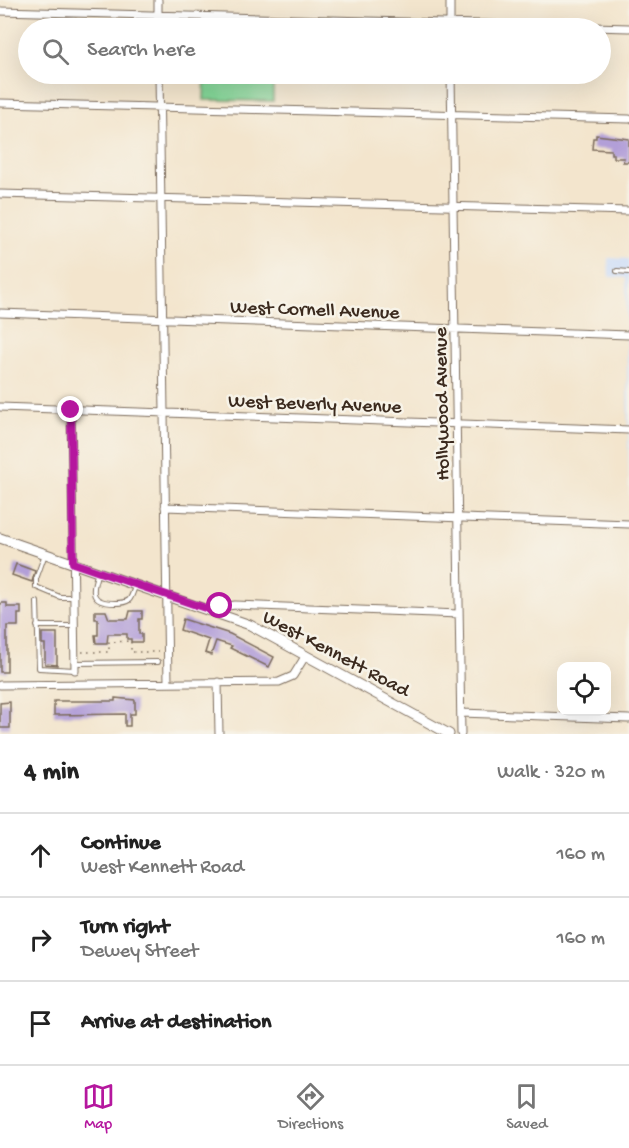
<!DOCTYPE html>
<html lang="en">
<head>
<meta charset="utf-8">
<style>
  body { margin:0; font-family:"Gochi Hand",sans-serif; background:#f2f2f2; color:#222 }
  .controls { position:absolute; right:18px; bottom:18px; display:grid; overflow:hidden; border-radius:12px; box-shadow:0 6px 24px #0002 }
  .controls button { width:54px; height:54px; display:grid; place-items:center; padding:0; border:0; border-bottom:2px solid #e0e0e0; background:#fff; color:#222; font:30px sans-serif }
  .stop { position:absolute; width:18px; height:18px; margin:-14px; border:4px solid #b5179e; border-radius:50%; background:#fff }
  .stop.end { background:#b5179e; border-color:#fff; box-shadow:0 2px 6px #0008 }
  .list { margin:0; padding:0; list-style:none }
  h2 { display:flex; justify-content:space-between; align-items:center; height:78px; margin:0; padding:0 24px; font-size:26px }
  h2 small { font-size:20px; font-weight:400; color:#767676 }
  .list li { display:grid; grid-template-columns:39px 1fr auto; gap:18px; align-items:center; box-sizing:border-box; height:84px; padding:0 24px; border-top:2px solid #e0e0e0 }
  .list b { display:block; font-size:22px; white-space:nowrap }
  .list p { margin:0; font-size:20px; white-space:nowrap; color:#767676 }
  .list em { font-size:20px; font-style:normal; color:#767676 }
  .icon { flex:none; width:33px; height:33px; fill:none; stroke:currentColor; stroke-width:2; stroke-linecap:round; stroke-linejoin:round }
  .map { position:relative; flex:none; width:629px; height:734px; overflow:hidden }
  .search { position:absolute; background:#fff; box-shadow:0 6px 24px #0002; left:18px; right:18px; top:18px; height:66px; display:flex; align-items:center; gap:15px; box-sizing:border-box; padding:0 21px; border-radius:33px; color:#767676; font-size:22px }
  .sheet { height:330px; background:#fff }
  nav { display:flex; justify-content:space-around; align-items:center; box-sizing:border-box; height:84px; border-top:2px solid #e0e0e0; background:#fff; font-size:16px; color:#767676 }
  nav a { display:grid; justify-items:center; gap:3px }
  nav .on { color:#b5179e }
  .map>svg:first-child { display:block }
</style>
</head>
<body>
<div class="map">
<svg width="629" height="734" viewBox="0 0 629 734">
  <rect width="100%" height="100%" fill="#f7f3e8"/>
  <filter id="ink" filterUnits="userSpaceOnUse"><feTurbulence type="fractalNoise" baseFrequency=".0167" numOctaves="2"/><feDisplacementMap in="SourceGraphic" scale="12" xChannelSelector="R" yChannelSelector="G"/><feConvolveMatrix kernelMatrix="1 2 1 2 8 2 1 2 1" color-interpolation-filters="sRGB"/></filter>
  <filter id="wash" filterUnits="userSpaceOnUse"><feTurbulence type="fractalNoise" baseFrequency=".008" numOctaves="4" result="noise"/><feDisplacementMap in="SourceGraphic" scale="24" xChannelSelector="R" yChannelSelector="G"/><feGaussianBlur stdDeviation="1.35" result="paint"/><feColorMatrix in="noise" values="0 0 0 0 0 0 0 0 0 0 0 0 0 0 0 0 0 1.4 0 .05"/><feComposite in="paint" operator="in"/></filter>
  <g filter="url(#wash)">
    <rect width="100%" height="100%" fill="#f3e5cd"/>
    <path fill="#cadcf9" d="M608 258 629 259V498L626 278 609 277Z"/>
    <path fill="#83d597" stroke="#5f805a" stroke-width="1.5" d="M205 74H273V101L204 100Z"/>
    <g id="blocks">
      <path fill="#b29fd8" d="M596 135 629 139V162H623L624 158H614V154H611V150L592 149 593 138H596Z
        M16 564 35 571 32 582 12 575Z
        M2 603H7V607H21V614H18V626H7V672H0V605Z
        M95 611H106L109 619H128L130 611H142V619H139V634H142V642H131V639H127V634H108L107 643H96L95 635H98V619H95Z
        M183 619 230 634 274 657 269 667 230 648 232 646 216 641 211 655 205 653 209 640 180 630Z
        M42 633H57V665L45 664V644H42Z
        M115 698 135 700V714H130V726H125V714L54 715V701H115Z
        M10 702V728H0V703Z"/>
    </g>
  </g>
  <g filter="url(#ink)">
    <use href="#blocks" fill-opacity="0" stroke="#7b6b5b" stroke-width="1.5"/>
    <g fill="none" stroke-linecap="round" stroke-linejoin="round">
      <g stroke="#7b6b5b" stroke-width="6">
        <path id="lane" d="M617 271 629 272
          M45 554 36 579V587L60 597H73
          M98 572C91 592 90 603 115 603 120 603 125 603 129 600 132 597 133 591 135 587
          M37 602 39 668 75 670
          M37 626H74
          M75 663 158 662"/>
      </g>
      <g stroke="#7b6b5b" stroke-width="9">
        <path id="street" d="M158 0V28
          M450 0V28
          M0 11 629 28
          M159 74 168 683
          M451 74 461 734
          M0 103 629 119
          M0 194 629 211
          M0 313 629 335
          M0 407 629 430
          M71 410 75 670
          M165 507 629 524
          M208 609 235 605 459 614
          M218 682 219 734
          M0 685 279 682 293 676 306 655
          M461 713 629 719"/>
      </g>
      <g stroke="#7b6b5b" stroke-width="11">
        <path id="secondary" d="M0 538 250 625 449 734"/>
      </g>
      <path stroke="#7b6b5b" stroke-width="1.5" stroke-dasharray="1.5 4.5" stroke-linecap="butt" d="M82 652H109V642L131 641V652H158"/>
      <use href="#lane" stroke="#fff" stroke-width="4"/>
      <use href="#street" stroke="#fff" stroke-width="7"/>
      <use href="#secondary" stroke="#fff" stroke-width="9"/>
    </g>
  </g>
  <g fill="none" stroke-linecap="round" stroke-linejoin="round" filter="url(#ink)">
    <path stroke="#b5179e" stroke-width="8" d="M71 410 73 563 208 609 220 606"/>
  </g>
  <g text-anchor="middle" stroke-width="5" stroke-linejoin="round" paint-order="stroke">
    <g font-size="20" fill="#3b2a1e" stroke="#f7f3e8">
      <text transform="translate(315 308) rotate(2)" y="7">West Cornell Avenue</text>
      <text transform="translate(315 402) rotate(2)" y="7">West Beverly Avenue</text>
      <text transform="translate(440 404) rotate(-91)" y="7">Hollywood Avenue</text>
      <text transform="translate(337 652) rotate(28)" y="7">West Kennett Road</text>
    </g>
  </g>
</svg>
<div class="controls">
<button><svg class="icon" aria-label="locate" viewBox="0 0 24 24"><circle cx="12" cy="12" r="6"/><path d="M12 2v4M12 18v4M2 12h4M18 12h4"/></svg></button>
</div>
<div class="stop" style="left:220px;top:606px"></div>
<div class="stop end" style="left:71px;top:410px"></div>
<div class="search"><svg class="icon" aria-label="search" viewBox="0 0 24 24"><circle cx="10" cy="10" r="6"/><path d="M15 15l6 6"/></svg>Search here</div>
</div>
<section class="sheet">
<h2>4 min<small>Walk · 320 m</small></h2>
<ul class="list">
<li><svg class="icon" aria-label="ahead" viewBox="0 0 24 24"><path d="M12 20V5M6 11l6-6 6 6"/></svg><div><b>Continue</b><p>West Kennett Road</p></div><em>160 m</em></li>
<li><svg class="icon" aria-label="right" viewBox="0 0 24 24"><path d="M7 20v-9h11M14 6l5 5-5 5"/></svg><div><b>Turn right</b><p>Dewey Street</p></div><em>160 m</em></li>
<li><svg class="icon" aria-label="arrive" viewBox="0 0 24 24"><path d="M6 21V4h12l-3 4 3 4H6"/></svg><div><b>Arrive at destination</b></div></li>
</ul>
</section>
<nav>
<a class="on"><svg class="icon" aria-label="map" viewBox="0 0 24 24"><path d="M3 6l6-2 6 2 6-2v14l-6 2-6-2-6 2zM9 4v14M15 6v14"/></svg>Map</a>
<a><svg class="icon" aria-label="directions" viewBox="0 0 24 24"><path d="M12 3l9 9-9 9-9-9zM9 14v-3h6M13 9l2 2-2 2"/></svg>Directions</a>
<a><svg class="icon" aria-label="saved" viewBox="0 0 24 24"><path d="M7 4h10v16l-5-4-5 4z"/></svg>Saved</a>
</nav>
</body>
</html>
